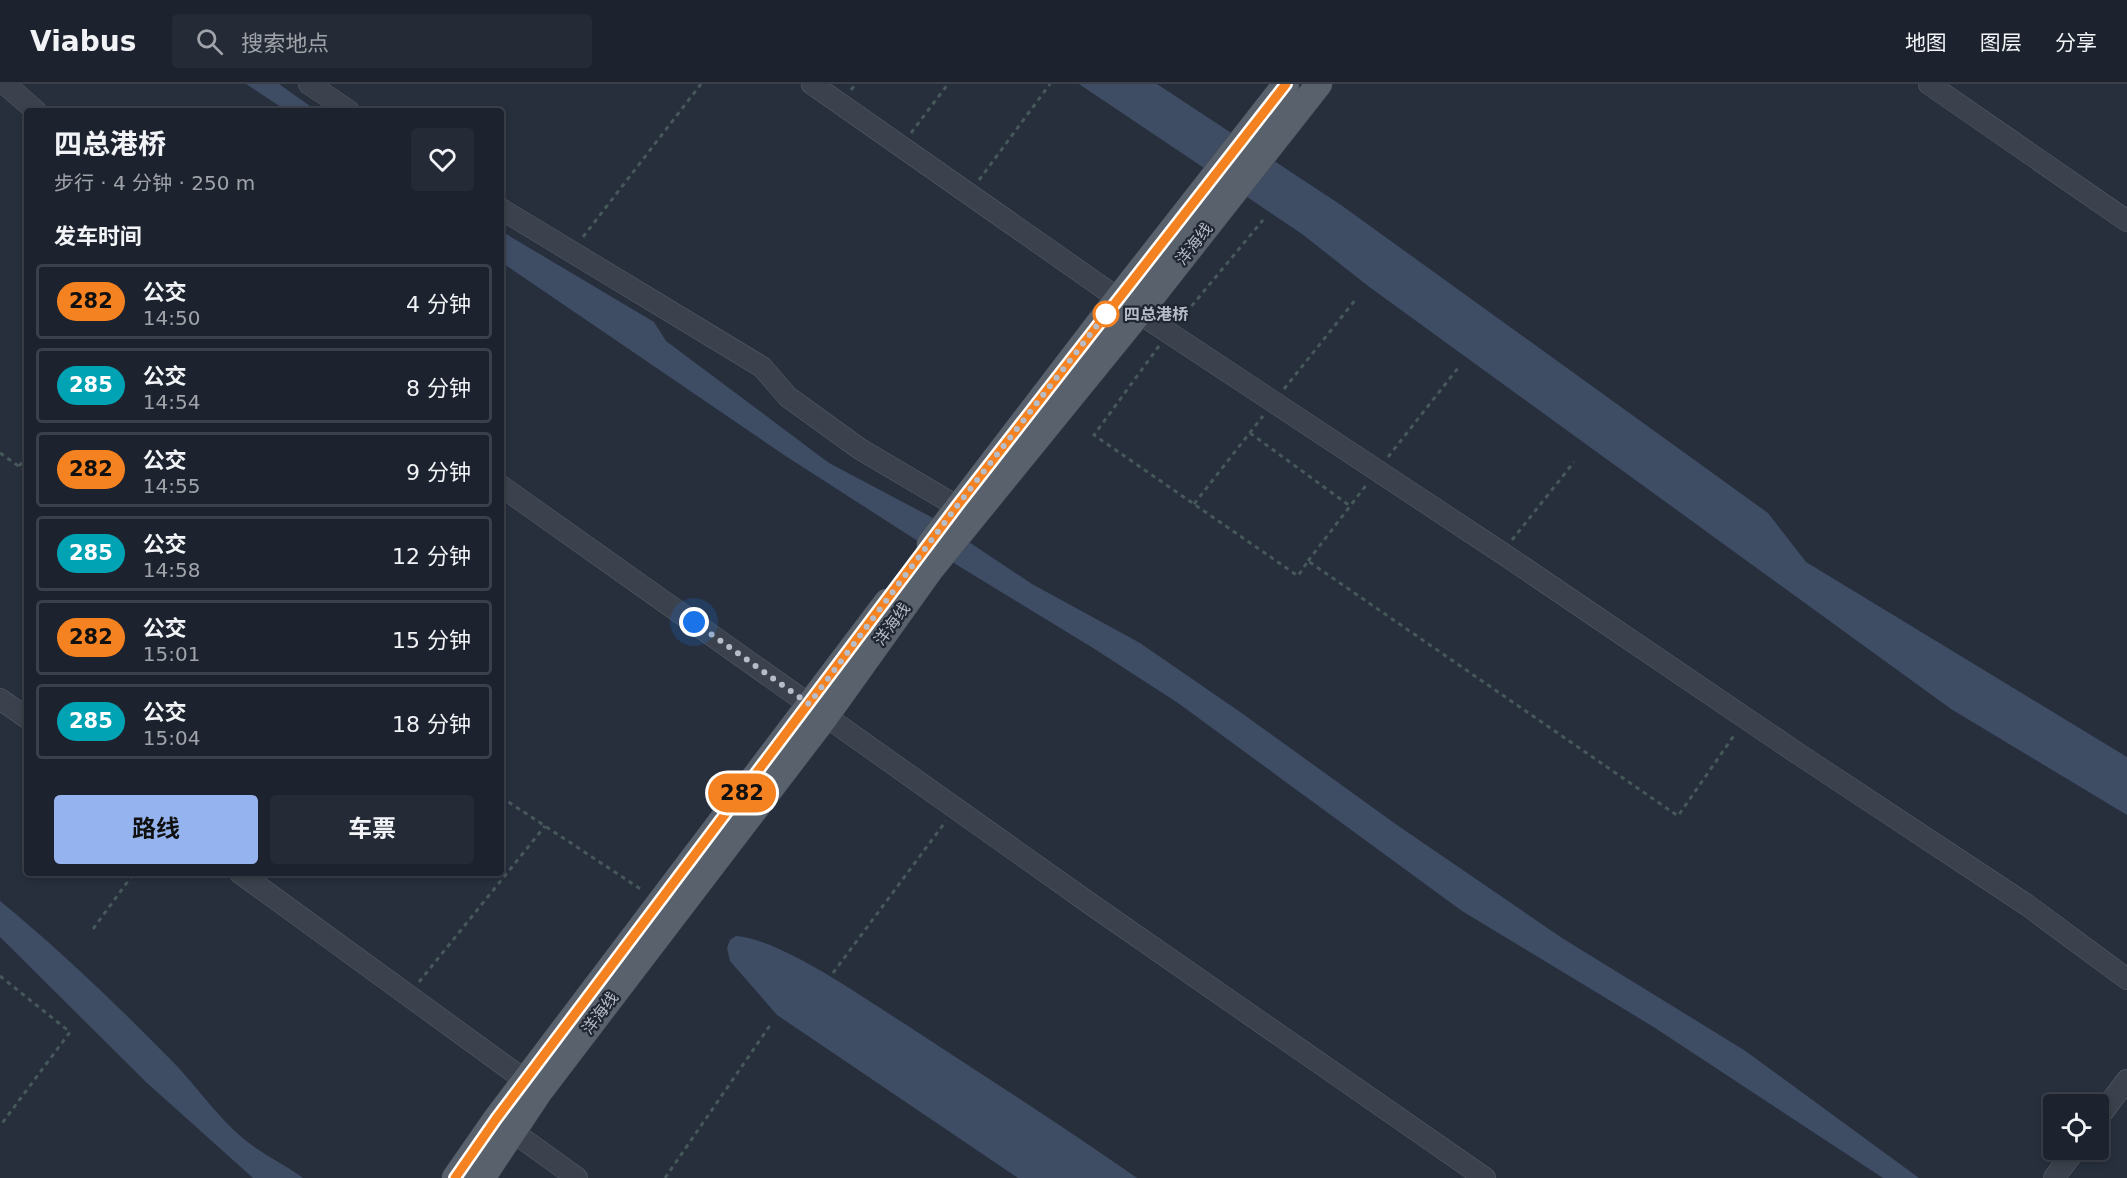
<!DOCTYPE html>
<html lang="zh">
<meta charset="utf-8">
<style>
:root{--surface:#1d232e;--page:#252b36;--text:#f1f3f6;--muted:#a0a4aa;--line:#3b404a;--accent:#95b4ef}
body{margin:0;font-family:"DejaVu Sans","Noto Sans SC",sans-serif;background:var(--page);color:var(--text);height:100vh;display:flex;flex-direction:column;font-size:22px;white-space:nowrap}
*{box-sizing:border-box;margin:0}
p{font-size:20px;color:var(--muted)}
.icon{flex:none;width:33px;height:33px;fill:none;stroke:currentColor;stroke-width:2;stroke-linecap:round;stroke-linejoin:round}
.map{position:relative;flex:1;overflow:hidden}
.side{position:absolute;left:24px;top:24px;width:480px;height:768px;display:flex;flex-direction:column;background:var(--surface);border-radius:6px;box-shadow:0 3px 9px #0003,0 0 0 2px var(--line)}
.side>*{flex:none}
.badge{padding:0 12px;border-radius:20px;font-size:21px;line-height:39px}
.buttons{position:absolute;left:2043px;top:1010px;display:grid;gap:12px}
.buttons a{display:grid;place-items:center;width:66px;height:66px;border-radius:6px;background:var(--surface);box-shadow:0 3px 9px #0003,0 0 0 2px var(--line);font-size:30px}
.you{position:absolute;width:30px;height:30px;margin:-15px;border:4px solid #fff;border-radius:50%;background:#1a73e8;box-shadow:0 0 0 9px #1a73e833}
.map>.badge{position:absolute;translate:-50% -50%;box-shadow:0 0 0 3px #fff}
h2{padding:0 30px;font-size:22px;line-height:54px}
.round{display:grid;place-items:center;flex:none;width:63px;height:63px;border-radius:6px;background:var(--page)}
.head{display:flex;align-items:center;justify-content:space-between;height:102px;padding:0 30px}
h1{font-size:28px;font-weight:700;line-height:45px}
.action{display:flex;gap:12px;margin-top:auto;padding:12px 30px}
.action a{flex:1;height:69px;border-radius:6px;background:var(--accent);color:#111;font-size:24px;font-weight:700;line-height:69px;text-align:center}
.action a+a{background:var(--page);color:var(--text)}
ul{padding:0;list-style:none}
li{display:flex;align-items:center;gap:18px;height:75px;margin:0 12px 9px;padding:0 18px;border:3px solid var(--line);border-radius:6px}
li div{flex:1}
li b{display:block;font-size:22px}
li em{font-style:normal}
li .badge{min-width:66px;font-weight:700;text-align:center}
header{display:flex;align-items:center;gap:36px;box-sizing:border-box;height:84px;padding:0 30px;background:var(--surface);border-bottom:2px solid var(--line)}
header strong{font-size:28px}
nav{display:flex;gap:33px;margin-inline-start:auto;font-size:21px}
.search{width:420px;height:54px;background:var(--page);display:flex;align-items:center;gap:15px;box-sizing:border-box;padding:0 21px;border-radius:6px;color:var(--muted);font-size:22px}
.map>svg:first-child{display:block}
</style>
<header>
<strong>Viabus</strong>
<div class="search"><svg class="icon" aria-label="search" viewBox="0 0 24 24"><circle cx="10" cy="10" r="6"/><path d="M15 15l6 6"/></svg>搜索地点</div>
<nav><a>地图</a><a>图层</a><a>分享</a></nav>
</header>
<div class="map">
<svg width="2127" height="1094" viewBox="0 0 2127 1094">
<rect width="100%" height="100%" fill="#272f3d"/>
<path fill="#3e4c64" d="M246 0H279L317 27H287Z
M1079 0H1157L1341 121 1768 429 1806 478 2127 673V731L1951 625 1368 202 1302 150Z
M501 147 654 238 666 257 829 379 933 434 1032 500 1140 559 1243 630 1397 741 1562 854 1744 966 1919 1094H1883L1652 942 1462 827 1178 619 1093 564 913 454 784 371 501 178Z
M0 817C60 866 117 921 171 976 198 1003 218 1035 249 1059 266 1072 286 1081 303 1094H253L146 998 0 853Z
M736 852C781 855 865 915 905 940 983 991 1061 1041 1137 1094H1018L777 931 730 877 727 864 730 856Z"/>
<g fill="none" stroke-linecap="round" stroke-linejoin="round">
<g stroke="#565d68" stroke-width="22">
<path id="minor" d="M5 0 36 27
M309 0 349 27
M812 0 1139 229 1502 469 1800 671 2027 821 2127 895
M1929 0 2127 137
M501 125 762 283 788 313 860 365 970 430
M501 402 1092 821 1485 1094
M0 615 27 634
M240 789 537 1005
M2098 1034 2127 996
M501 1039 577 1094
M2054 1094 2076 1065"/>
</g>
<g stroke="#444b56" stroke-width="27">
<path id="major" d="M930 460 1106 230 1286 0
M455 1094 496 1035 887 518
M482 1094 540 1007 826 632 931 485 1139 229 1319 0"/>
</g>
<path stroke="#47585b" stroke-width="3" stroke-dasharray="4.5 4.5" stroke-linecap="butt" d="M851 6 856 0
M911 49 948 0
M979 96 1050 0
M583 153 701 0
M1180 236 1263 136
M1159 262 1094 351 1298 492 1308 477 1678 732 1735 650
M1284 305 1356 215
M1250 349 1350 422
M0 369 27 388
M1388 373 1458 284
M19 382 27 373
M1194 420 1263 332
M1512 456 1574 378
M1308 477 1367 400
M501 713 642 806
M93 845 134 789
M833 889 946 737
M0 892 70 948 0 1042
M419 898 545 742
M665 1094 771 940"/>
<use href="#minor" stroke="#3b424d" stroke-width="21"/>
<use href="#major" stroke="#59616d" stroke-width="26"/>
</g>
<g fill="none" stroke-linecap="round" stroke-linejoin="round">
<g stroke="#fff" stroke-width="14">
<path id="line" d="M455 1094 496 1035 957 422 1286 0"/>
</g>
<use href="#line" stroke="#f58220" stroke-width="9"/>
<path stroke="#b7bdc8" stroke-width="6" stroke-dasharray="0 10.8" d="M694 538 809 620 957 422 1106 230"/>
</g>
<circle fill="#fff" stroke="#f58220" stroke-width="3" cx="1106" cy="230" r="12"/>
<g text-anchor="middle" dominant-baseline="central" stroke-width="4.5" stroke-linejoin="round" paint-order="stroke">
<g font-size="16" fill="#b7bdc8" stroke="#202732">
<text transform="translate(1194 160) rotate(-52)">洋海线</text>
<text transform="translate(892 540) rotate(-54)">洋海线</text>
<text transform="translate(600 929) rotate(-53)">洋海线</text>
</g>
<g font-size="16" font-weight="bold" fill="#b7bdc8" stroke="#202732" text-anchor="start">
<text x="1124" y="230">四总港桥</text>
</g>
</g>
</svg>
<div class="buttons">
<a><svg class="icon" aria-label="locate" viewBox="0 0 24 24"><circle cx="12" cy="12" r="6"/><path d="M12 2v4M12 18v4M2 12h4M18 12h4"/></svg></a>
</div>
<div class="you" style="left:694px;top:538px"></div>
<b class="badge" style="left:742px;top:709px;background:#f58220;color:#111">282</b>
<section class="side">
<div class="head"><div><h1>四总港桥</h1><p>步行 · 4 分钟 · 250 m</p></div><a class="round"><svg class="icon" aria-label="heart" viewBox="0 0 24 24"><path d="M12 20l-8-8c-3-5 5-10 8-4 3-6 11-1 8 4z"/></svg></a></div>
<h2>发车时间</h2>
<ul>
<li><span class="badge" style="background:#f58220;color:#111">282</span><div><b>公交</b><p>14:50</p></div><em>4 分钟</em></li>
<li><span class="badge" style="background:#00a3b4;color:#fff">285</span><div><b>公交</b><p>14:54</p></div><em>8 分钟</em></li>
<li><span class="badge" style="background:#f58220;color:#111">282</span><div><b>公交</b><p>14:55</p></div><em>9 分钟</em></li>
<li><span class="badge" style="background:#00a3b4;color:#fff">285</span><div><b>公交</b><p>14:58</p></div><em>12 分钟</em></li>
<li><span class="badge" style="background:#f58220;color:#111">282</span><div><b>公交</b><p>15:01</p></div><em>15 分钟</em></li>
<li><span class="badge" style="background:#00a3b4;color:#fff">285</span><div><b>公交</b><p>15:04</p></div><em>18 分钟</em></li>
</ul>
<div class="action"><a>路线</a><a>车票</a></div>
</section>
</div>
